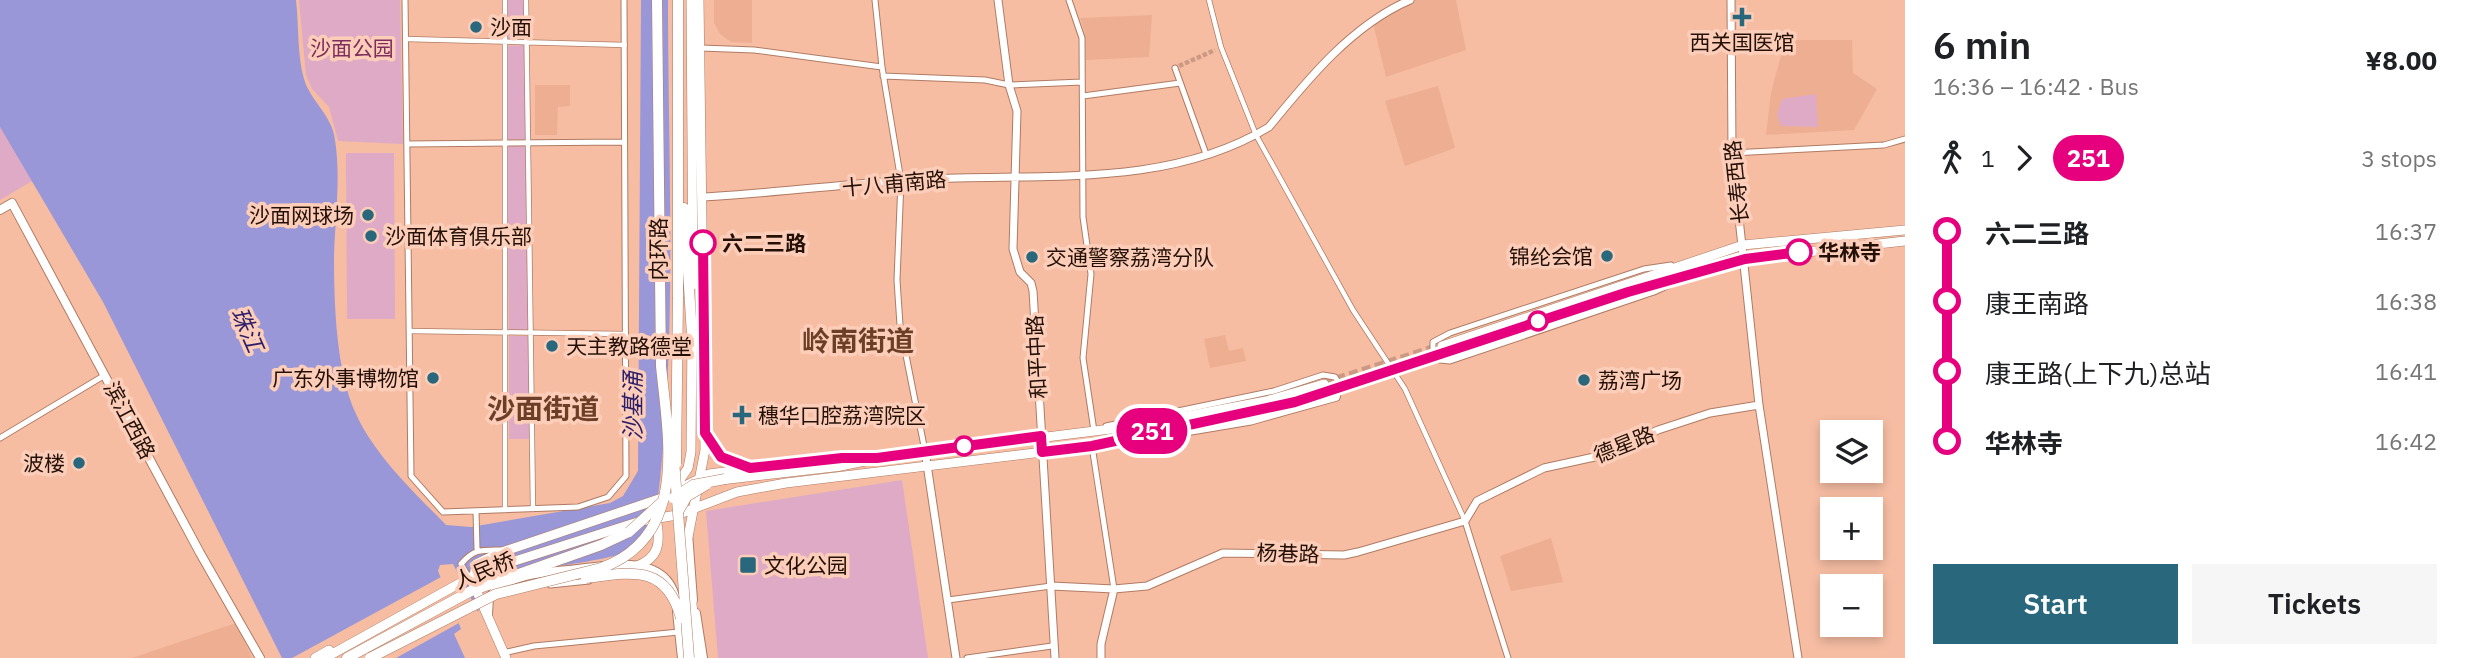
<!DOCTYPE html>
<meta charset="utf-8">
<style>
:root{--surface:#fff;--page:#f6f6f6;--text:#202124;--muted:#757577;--accent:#29677d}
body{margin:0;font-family:"IBM Plex Sans","Noto Sans SC",sans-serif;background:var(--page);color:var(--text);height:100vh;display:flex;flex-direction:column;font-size:26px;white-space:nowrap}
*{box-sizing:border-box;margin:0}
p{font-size:23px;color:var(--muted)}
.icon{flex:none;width:38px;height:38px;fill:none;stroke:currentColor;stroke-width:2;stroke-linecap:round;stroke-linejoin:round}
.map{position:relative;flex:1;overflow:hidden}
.side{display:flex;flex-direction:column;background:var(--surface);width:560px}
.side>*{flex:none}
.badge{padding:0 14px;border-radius:23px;font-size:24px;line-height:46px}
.controls{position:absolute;left:1820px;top:420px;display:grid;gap:14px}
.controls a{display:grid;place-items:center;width:63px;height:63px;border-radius:0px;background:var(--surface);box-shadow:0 4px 10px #0003;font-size:35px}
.map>.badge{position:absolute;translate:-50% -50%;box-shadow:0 0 0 4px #fff}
.legs{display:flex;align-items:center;gap:10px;height:77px;padding:0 28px;font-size:23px}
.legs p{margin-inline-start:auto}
.headline{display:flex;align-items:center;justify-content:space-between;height:119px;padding:0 28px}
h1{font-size:38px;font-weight:600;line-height:52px}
.primary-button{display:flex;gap:14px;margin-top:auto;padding:14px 28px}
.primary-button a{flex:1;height:80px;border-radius:0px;background:var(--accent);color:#fff;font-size:28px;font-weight:600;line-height:80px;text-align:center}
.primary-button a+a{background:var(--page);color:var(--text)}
ul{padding:0 28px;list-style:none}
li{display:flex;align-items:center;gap:24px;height:70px;font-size:26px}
li i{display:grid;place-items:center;width:10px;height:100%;margin:0 9px;background:currentColor}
li i::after{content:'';width:18px;height:18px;margin:-9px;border:5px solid;border-radius:50%;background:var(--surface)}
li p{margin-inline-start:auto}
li:first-child i{background:linear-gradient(#0000 50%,currentColor 0)}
li:last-child i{background:linear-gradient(currentColor 50%,#0000 0)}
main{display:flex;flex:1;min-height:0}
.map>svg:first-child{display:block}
</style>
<main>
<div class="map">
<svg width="1905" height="658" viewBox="0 0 1905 658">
<rect width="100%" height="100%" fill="#f6bda3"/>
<path fill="#eeae91" d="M714 0H752V43L731 42 720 34 714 23Z
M1414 0H1456L1466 50 1386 77 1373 23Z
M1152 15 1149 57 1086 60 1085 34 1080 18Z
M1785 40H1852L1853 73 1877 89 1854 130 1766 135 1771 93Z
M535 85H570V106L558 107 557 135H535Z
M1438 86 1455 148 1405 166 1385 101Z
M1225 335 1229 351 1243 348 1246 361 1210 368 1204 339Z
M1551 538 1563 582 1511 591 1500 556Z
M236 623 252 658H132Z"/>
<path fill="#deaac6" d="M299 0H400L403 144 338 141 329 107 312 89 306 75Z
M508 0H525V39H508Z
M525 45V139L507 140 508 46Z
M1816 94 1818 127 1781 126 1777 114 1782 99Z
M0 127 32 181 0 200Z
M507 144H525L530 330H509Z
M346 153H394L395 319H347Z
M509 336H530V439H509Z
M902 480 928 658H718L706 511Z"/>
<path fill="#9997d7" d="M0 0H296C299 25 297 55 304 79 311 102 332 115 335 140 341 178 335 219 334 257 334 303 336 372 356 414 375 456 415 493 446 525L471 527 610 503 623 496 638 471 641 0H668C668 175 679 362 653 535 639 559 566 563 539 570 520 575 500 584 482 591L478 612 453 564 440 565 438 571 461 629 454 634 465 658H282L103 302 0 127Z"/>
<path fill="#f6bda3" d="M441 577 459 623 396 658H292Z"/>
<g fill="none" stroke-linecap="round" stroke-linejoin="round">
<path stroke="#cc9a84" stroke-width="4.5" stroke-dasharray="4.5 2" stroke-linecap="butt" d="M1179 66 1215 50"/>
<path stroke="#cc9a84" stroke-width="9" stroke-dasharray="9 4.5" stroke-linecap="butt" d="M1324 384 1442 346
M1327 393 1445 353"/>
<g stroke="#b07b63" stroke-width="6">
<path id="pedestrian" d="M526 0 533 509
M1209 0 1221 47 1256 135 1353 310 1405 389 1465 521
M406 39 625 45
M410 331 626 334
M505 510V0"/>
</g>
<g stroke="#b07b63" stroke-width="7">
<path id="minor" d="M405 0 411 476 443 512 578 507 608 497 626 476 624 0
M875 0 882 67 901 181 897 280 900 325 925 451
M1069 0 1082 38 1083 217 1091 274 1083 358 1094 431
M701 48 754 50 882 67
M1175 68 1206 154
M883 76 985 80 1009 85 1082 82
M1083 96 1180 83
M407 144 624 142
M1732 153 1884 145 1905 139
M1671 265 1644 269 1450 333 1433 342V351L1440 360 1450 361 1654 292 1678 281
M1106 426 1274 391 1323 375 1335 377 1340 385 1337 398 1251 422 1114 445
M0 438 105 375
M1092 446 1114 589
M476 511 477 549
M1465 521 1508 658
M469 578 461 564C474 549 481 550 500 550
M550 585 589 581
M948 600 1051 586
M503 653 534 646 679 632
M967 658 1052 646"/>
</g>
<g stroke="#b07b63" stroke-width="9">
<path id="tertiary" d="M998 0 1009 85 1017 111 1013 249 1020 272 1031 283 1033 291 1055 658
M1731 0 1732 153 1759 405 1798 658
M703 197C777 193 851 183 926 179 1040 173 1167 189 1269 127 1308 79 1352 25 1410 0
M925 451 956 658
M1051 586 1114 589 1147 586 1223 553 1344 555 1358 552 1465 521 1477 501 1544 468 1599 456 1658 430 1710 413 1759 405
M1101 658V644L1114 589"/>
</g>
<g stroke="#b07b63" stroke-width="10">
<path id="secondary" d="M12 203 200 553 260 658
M0 210 12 203
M688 533 693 600
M677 612 682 658
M696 613 703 658
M488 614 489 598C504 575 544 572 569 570 602 567 662 551 675 596"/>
</g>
<g stroke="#b07b63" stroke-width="10">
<path id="primary" d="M691 0 693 285
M1442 346 1743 245 1905 230
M1445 353 1617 295 1745 259 1905 241
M706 434 721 457 744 466
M675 487 688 468 691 452 692 331
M688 537 705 450 699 0
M634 567C660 559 661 542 656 518
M691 595 698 658
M315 658 329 650
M325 658 480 572 641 521 677 515 737 492 786 483 1092 446 1269 408 1327 393
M506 658 473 583 476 564 499 553 659 499 709 474 822 459 877 458 1135 426 1266 401 1324 384"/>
</g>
<g stroke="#b07b63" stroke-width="11">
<path id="trunk" d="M657 0 661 366
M684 208 692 335
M678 297V0
M725 479 838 466 877 458
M347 658 471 591 601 545 629 532"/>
</g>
<use href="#pedestrian" stroke="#fff" stroke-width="4.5"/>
<use href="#minor" stroke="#fff" stroke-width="5"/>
<use href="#tertiary" stroke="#fff" stroke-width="7"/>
<use href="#secondary" stroke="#fff" stroke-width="8"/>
<use href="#primary" stroke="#fff" stroke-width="9"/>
<use href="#trunk" stroke="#fff" stroke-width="10"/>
<g stroke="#b07b63" stroke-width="10" stroke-linecap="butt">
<path id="primary-bridge" d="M678 513 687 497 707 485"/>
</g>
<g stroke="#b07b63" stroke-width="11" stroke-linecap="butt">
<path id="trunk-bridge" d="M674 460 689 658
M676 464 678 297
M673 498 693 485 725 479
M629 532 663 501
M586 578C632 572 666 564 681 618
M370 658 496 594 601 568C689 537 668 438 661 366"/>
</g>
<use href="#primary-bridge" stroke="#fff" stroke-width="9"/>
<use href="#trunk-bridge" stroke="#fff" stroke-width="10"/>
</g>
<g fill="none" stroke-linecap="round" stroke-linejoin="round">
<g stroke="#fff" stroke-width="16">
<path id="line-1" d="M703 243 705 433 721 457 750 468 842 458H877L1041 436 1042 452 1092 446 1295 402 1628 292 1745 259 1799 252"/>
</g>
<use href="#line-1" stroke="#e6007e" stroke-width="10"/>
</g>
<g fill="#29677d" stroke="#fccdb8" stroke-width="2.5">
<path d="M1738.5 6.5h7v7h7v7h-7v7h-7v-7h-7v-7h7z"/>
<circle cx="476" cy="27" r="7"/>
<circle cx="368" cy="215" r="7"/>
<circle cx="371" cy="236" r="7"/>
<circle cx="1607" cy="256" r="7"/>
<circle cx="1032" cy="257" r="7"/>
<circle cx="552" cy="346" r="7"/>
<circle cx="433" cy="378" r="7"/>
<circle cx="1584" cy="380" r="7"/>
<path d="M738.5 404.5h7v7h7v7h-7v7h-7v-7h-7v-7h7z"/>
<circle cx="79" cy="463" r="7"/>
<rect x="739" y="556" width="18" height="18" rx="3.5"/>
</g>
<g fill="#fff" stroke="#e6007e" stroke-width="3.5">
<circle cx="703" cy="243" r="12"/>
<circle cx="1799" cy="252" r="12"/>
<circle cx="1538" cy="321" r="9"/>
<circle cx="964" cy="446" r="9"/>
</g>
<g text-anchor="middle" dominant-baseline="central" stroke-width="7" stroke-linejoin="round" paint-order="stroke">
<g font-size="21" fill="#241007" stroke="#fccdb8" text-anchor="start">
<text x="490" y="27">沙面</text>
<text x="1742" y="42" text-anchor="middle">西关国医馆</text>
<text x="354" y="215" text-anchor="end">沙面网球场</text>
<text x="385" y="236">沙面体育俱乐部</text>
<text x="1593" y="256" text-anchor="end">锦纶会馆</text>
<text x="1046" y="257">交通警察荔湾分队</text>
<text x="566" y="346">天主教路德堂</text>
<text x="419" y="378" text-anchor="end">广东外事博物馆</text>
<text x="1598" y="380">荔湾广场</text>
<text x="758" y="415">穗华口腔荔湾院区</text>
<text x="65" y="463" text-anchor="end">波楼</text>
<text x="764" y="565">文化公园</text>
</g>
<g font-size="21" fill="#7d2e5f" stroke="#fccdb8">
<text x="352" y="48">沙面公园</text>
</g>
<g font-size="21" fill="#241007" stroke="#fccdb8">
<text transform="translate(1736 182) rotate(-96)">长寿西路</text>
<text transform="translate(894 183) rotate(-5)">十八甫南路</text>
<text transform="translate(658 249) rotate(-90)">内环路</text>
<text transform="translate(1036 357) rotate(-93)">和平中路</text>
<text transform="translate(130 420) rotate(62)">滨江西路</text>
<text transform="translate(1624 444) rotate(-22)">德星路</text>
<text transform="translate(1288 553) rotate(2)">杨巷路</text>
<text transform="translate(484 570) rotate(-22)">人民桥</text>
</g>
<g font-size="21" font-weight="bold" fill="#241007" stroke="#fccdb8" text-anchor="start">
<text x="722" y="243">六二三路</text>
<text x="1818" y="252">华林寺</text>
</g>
<g font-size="23" font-style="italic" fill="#2d1e69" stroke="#fccdb8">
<text transform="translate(248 329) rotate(66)">珠江</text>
<text transform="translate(632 406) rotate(-90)">沙基涌</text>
</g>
<g font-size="28" font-weight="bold" fill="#6d3e27" stroke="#fccdb8">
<text x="858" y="340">岭南街道</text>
<text x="543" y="408">沙面街道</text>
</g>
</g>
</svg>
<div class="controls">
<a><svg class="icon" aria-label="layers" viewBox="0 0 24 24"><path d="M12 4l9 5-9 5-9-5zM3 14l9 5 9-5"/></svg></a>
<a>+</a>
<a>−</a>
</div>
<b class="badge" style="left:1152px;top:431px;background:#e6007e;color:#fff">251</b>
</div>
<section class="side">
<div class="headline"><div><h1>6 min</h1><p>16:36 – 16:42 · Bus</p></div><b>¥8.00</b></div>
<div class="legs"><svg class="icon" aria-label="walk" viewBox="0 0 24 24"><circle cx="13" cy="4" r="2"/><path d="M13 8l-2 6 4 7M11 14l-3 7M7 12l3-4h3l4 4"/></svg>1<svg class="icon" aria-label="forward" viewBox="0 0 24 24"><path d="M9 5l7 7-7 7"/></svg><b class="badge" style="background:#e6007e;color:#fff">251</b><p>3 stops</p></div>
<ul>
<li><i style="color:#e6007e"></i><b>六二三路</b><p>16:37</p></li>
<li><i style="color:#e6007e"></i><span>康王南路</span><p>16:38</p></li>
<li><i style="color:#e6007e"></i><span>康王路(上下九)总站</span><p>16:41</p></li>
<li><i style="color:#e6007e"></i><b>华林寺</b><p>16:42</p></li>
</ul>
<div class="primary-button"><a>Start</a><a>Tickets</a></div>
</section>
</main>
